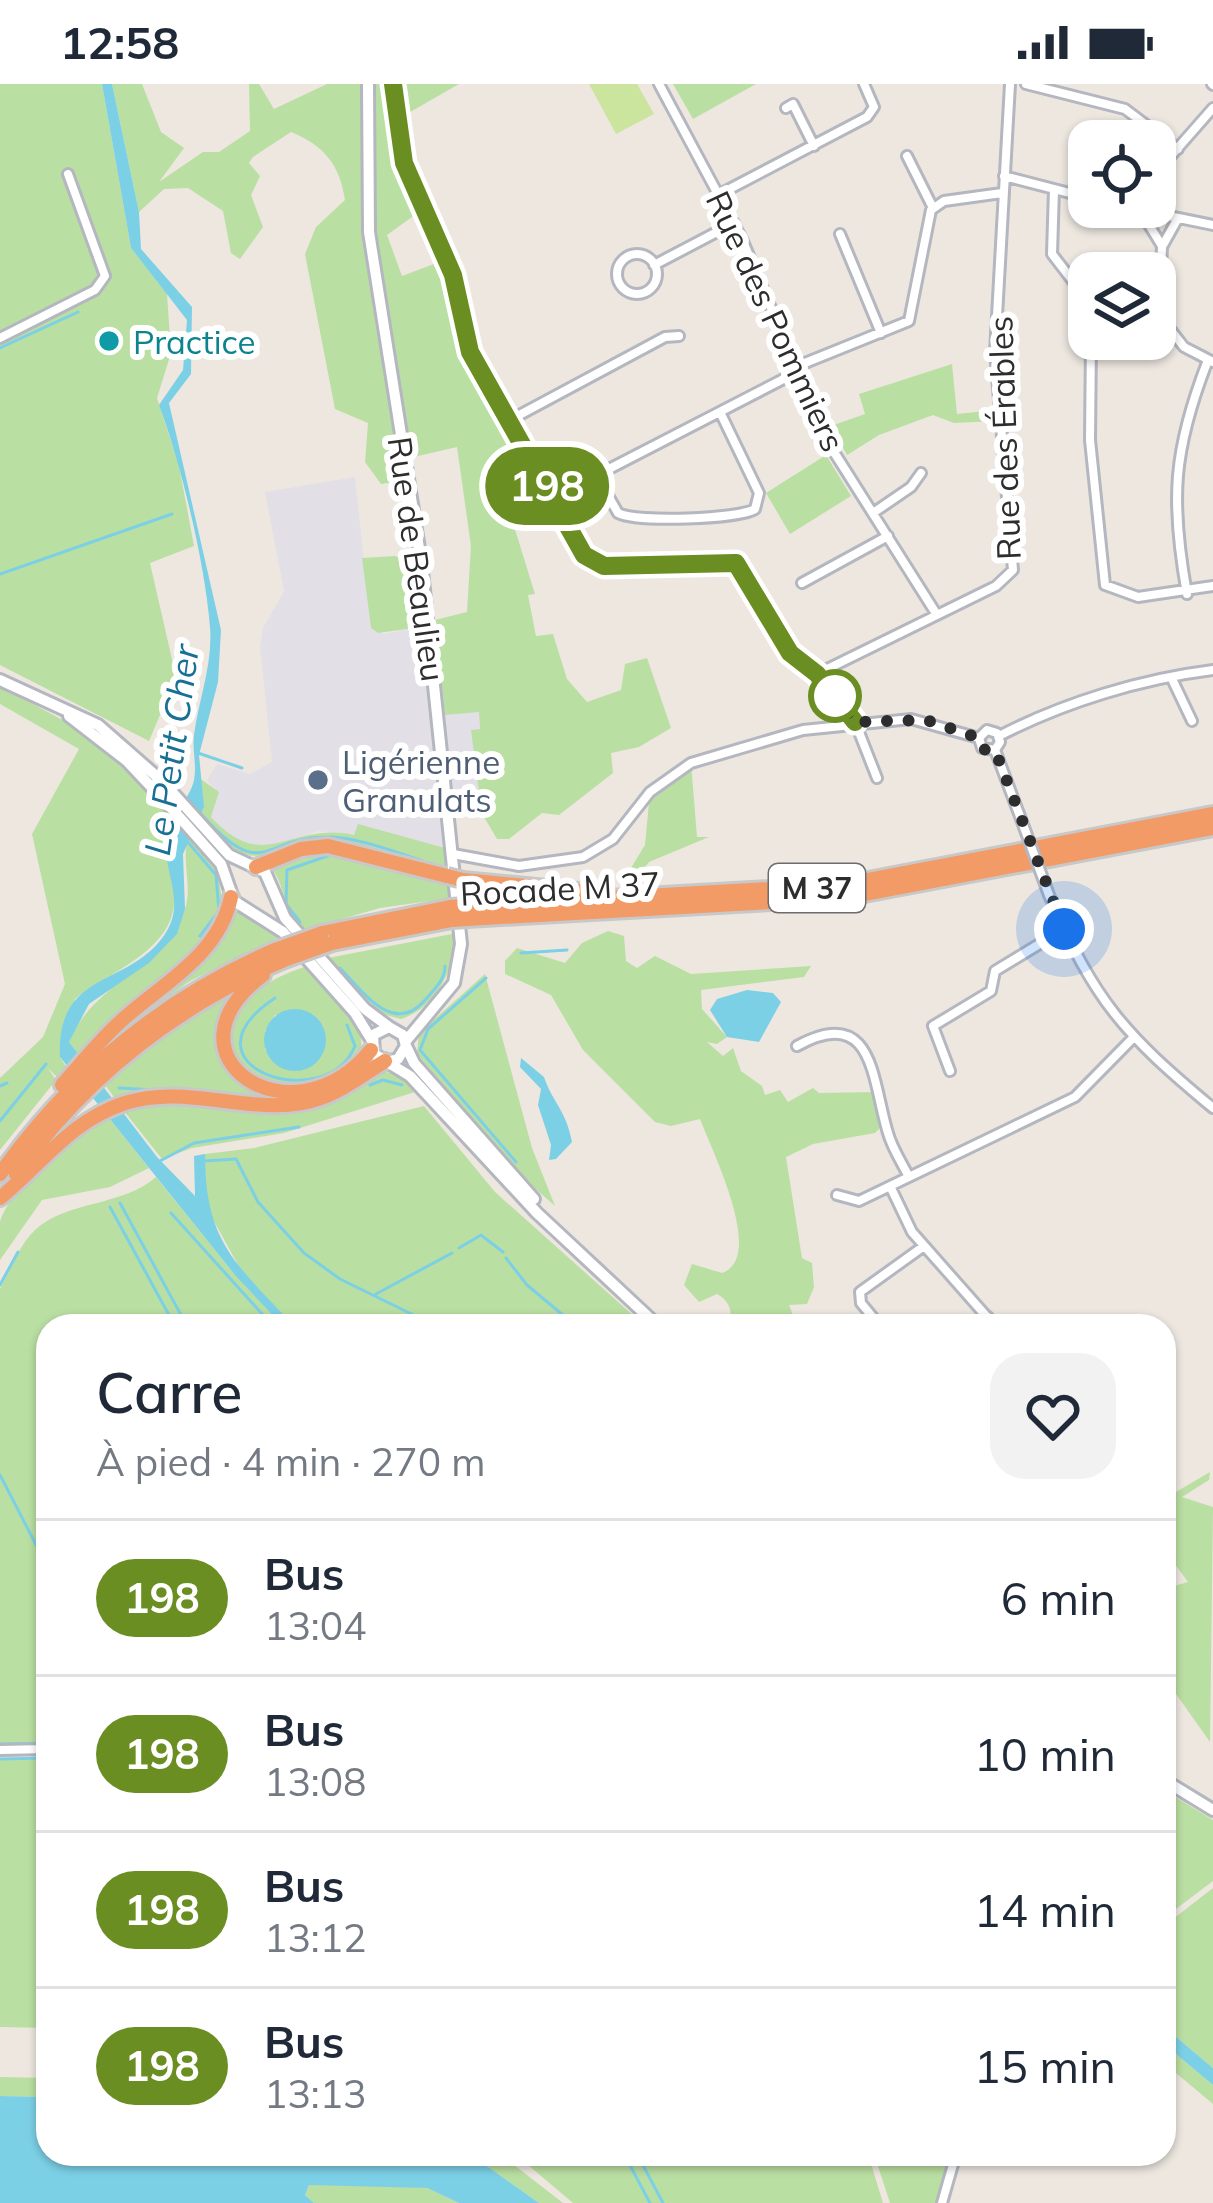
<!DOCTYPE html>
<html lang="fr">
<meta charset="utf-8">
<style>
:root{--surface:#fff;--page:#f2f2f3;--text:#1f2937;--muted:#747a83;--line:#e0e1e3}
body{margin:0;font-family:Mulish,sans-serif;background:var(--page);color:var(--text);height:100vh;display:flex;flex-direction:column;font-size:45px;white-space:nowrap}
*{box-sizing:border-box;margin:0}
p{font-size:39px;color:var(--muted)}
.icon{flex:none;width:66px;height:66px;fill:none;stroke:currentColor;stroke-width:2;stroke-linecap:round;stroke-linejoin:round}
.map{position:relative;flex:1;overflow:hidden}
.panel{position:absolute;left:36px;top:1230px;width:1140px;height:852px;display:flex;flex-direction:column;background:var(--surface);border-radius:36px;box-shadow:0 3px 9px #0004}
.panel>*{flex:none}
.badge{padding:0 24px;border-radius:39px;font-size:42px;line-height:78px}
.tools{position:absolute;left:1068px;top:36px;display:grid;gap:24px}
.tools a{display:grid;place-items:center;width:108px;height:108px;border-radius:24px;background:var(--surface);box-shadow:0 3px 9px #0004;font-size:60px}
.you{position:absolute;width:60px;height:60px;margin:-30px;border:9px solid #fff;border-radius:50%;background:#1a73e8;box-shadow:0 0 0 18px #1a73e833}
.map>.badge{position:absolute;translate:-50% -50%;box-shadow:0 0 0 6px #fff}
.round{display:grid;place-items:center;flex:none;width:126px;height:126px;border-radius:36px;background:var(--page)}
.summary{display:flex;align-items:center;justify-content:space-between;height:204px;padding:0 60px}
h1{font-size:57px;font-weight:600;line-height:90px}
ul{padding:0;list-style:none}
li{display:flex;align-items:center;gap:36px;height:156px;padding:0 60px;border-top:3px solid var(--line)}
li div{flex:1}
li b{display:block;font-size:45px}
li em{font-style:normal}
li .badge{min-width:132px;font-weight:700;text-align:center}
.status{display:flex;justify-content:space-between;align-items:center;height:84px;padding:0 60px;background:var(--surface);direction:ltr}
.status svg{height:33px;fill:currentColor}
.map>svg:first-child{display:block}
</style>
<div class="status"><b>12:58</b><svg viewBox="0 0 49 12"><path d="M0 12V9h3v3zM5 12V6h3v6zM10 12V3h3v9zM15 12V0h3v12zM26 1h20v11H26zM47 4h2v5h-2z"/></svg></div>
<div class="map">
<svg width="1213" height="2119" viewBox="0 0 1213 2119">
<rect width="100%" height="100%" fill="#ede7e0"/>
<path fill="#e2e0e6" d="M355 393 371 544 384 550 414 544 420 596 431 595 445 764 358 741 355 751 317 747 264 766 252 763 229 753 211 733 218 708 207 697 217 680 250 690 272 678 260 562 263 544 284 507 265 408Z
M479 627 480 645 472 647 479 709 454 718 445 631Z"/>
<path fill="#badfa2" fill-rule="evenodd" d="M0 0H102L131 164 167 210 171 269 157 314 179 382 194 462 150 479 176 593 149 657 0 581Z
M112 0H142L161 48 184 64 159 98 203 68H219L250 47 249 0H259L274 25 327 0H459L398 35 404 79 423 125 387 151 402 192 447 175 466 252 528 366 509 426 535 510 528 511 536 552 553 550 567 595 587 618 621 606 625 580 647 574 671 644 639 663 611 669 613 689 559 731 542 729 509 755H497L471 711 479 708 471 646 480 645 479 628 445 631 435 536 467 528 471 462 457 363 405 375 407 396 381 400 365 378 368 339 335 325 305 170 316 143 345 116C340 80 323 61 291 48L253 73 249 79 260 92 251 111 263 143 240 175 231 169 223 127 188 104 164 105 139 128Z
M673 0H756L693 35Z
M952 280 957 330 995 326 996 337 954 339 933 331 879 351 847 371 831 342 865 330 859 310Z
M826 371 851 412 790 450 766 409Z
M395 472 413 480 414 544 378 549 371 544 362 474Z
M0 602 92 652 172 734C163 759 169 775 173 800 185 863 116 883 75 915L60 973 67 984 58 994 48 984 56 996 0 1066V994L43 953 65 900 32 750 79 665 0 620Z
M691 679 697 753H709L649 778 638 792H626L645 761 650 708Z
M198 693 219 708 211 733C266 792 288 737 354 751L358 740 445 764 447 782C413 774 368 759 330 756 259 751 268 808 199 732Z
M189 750 217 783 223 823 190 872 79 972 69 958C95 895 166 886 185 825 193 801 180 776 189 750Z
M334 767 449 799 451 814 380 824 301 847C283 826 286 803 271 783Z
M232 827 255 832 282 852 190 897 113 954Z
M608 847 624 852 626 877 637 884 655 872 691 890 811 882 804 893 701 906 702 925 727 953 717 960 707 958 723 972 733 964 741 987 762 1002 765 1011 780 1006 788 1018 813 1004 819 1009 876 1008 881 1043 875 1049 813 1060 786 1073 802 1174 812 1179 814 1203 807 1220 789 1221 797 1242H729C733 1228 730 1217 717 1210L699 1218 684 1201 692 1180 722 1189C766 1174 712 1067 700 1035L671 1042 655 1038 583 966 551 911 505 890V877L517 864 565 879 582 859Z
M457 849C456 881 437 924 401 935L378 929 328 874Z
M307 882 360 944 362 967C276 1066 147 933 307 882ZM312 930C334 953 325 982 294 987L265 966V947L275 931Z
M485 890 532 1064 555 1122 523 1094 417 970 419 949Z
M234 908 219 946 228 983 267 1017H117L105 1001 165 950Z
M382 987 399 991 415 1008 284 1049 192 1064 162 1075 124 1027 167 1017 299 1026Z
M424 1022 495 1108 645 1242H48V1660H0V1205C10 1186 19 1162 34 1147 66 1116 122 1123 156 1093L235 1191 242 1188 205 1121V1070L254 1064Z
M108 1033 149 1084 110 1103 42 1116 0 1176C0 1165 0 1149 0 1138 10 1103 76 1047 108 1033Z
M1210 1388 1209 1396 1182 1413 1213 1423 1210 1658 1164 1593V1505L1188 1498 1164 1465V1415Z
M48 1668V1944L0 1943V1676L42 1675Z
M1164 1706 1213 1736V1797L1164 1834Z
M1213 1804V1984L1169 1947 1164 1842Z
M1164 1960 1213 2001V2020L1164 1979Z
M0 1993 48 1994V2013L0 2012Z
M470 2070H500L563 2119H539Z
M515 2070H868L883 2119H573Z
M874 2070H949L936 2119H890Z
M332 2098 427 2104 459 2119H314L305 2111 309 2101Z"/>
<path fill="#cbe59e" d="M589 0H637L654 30 616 50Z"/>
<path fill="#7cd0e6" d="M102 0H112L139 128 141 165 192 223 191 290 169 319 221 546 218 598 199 671 204 723 183 770 185 825 177 850 149 879 89 920 69 958 157 1073 195 1112 194 1072 205 1070C205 1160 237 1180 294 1242H283L235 1191 60 973C56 885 129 904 165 850 187 818 162 786 166 753 169 731 190 716 194 696 197 681 192 666 194 651 199 614 213 580 210 543 205 479 181 380 159 321L183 286 187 236 131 164Z
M747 906 773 909 781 918 759 958 727 953 710 926 717 915Z
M264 956a31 31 0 1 1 62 0a31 31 0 1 1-62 0Z
M521 974 544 993C553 1019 566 1026 572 1058L556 1075 549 1076 551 1061 538 1021 541 1005 520 983Z
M1164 1923 1171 1933 1169 1947 1213 1984V2001L1164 1960Z
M0 2012 48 2013V2070H470L539 2119H459L427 2104 309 2101 305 2111 314 2119H0Z"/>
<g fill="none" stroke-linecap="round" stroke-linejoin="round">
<path stroke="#7cd0e6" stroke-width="3" d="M0 264 78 228
M0 490 172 430
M198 669 242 684
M201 730C266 803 262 750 332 753 363 755 394 768 423 777
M187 757 216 791 219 827 200 852
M300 838 286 820 287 786 333 770
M521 869 567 866
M340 884C364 909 394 953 426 915 435 904 445 896 445 882
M486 894 428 945 420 966 516 1078
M275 914C173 982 326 1033 355 962L347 941
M370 1001 383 996 402 1001
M0 1002 7 999
M119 1004 231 1010
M0 1037 46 980
M204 1077 236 1075 258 1118 304 1169 340 1195 436 1242
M158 1078 194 1059 299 1043
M120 1119 187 1242
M110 1123 175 1242
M171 1129 273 1242
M459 1164 481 1151 503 1168
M506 1174 527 1201 570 1237
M0 1201 18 1168
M376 1210 452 1169
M0 1391 48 1484
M0 1660 48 1659
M0 1675 48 1674
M624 2070 650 2119
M637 2070 663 2119"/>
<g stroke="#b4b7bf" stroke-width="14">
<path id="street" d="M393 0 404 79 453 191 470 268 584 471 604 482 736 480 790 569 817 590 855 638 877 694
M659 0 742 155 827 357 937 531
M1026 0 1125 25 1178 65
M1212 0 1213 1
M786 24 793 20 814 62
M907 72 933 124
M1155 90 1213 24
M1004 92 1089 114
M1054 105 1052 170 1089 218
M718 111 867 33 874 23 864 0
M1125 123 1213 141
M1138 123 1162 162 1160 216 1166 240 1184 263 1213 278
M840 150 881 249
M1163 161 1178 134
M617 190a20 20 0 1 1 40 0a20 20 0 1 1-40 0Z
M654 181 734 139
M0 254 95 206 105 192 68 90
M1091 255 1090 356 1105 501 1138 513 1213 502
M795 283 909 237 931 126 944 117 1002 109
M720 328 759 409 755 425C739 435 637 439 618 429L602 401 607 386 797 288
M510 336 665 253 679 252
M873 429 911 403 921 389
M802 499 888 452
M1187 510C1170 416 1173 366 1208 276
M817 590 996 502 1013 486 995 268 1010 0
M1173 597 1192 637
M999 652C1065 618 1141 595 1213 586
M979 654 987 646 997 649 1000 658 995 666
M979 654 982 664 995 666
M995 666 1021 735
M453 770 519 782 583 773 613 755 650 708 691 679 803 646 911 635 979 654
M1049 811C1095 918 1124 950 1213 1024
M797 962C875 919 872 998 888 1049 892 1064 902 1079 909 1093
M950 987 933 942 991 907 995 887 1064 845
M890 1102 912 1148 995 1242
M837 1111 859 1117 1075 1013 1132 955
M880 1242 861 1219 860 1208 924 1162
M977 1242 988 1233
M0 1666 48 1665
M942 2119 956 2070"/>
</g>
<g stroke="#b4b7bf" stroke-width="16">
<path id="secondary" d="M368 0 369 148 421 477 461 860 454 899 405 958
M0 596 98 641 163 698 229 771 265 788 285 834 365 925 389 943
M69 632 127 677 174 727 221 780 234 817 283 848 355 929 371 955
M406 962 414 979 534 1115
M387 978 398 975 406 962 403 951 389 943 373 951 374 970 410 992 537 1129 658 1242
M1164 1696 1213 1726"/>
</g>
<g stroke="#c8c8c8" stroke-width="20">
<path id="highway" d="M256 783 301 765 328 762 447 792
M463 796 589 808
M466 822 842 801 1213 730
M467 835 843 814 1213 744
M322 849 450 823
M332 859 452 836
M263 891C155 972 293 1063 371 966
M62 1001C81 980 99 957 120 938 161 900 219 872 231 813
M0 1090C71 990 162 915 275 866
M16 1090C85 993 175 923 284 876
M0 1114C43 1079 70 1037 125 1019 185 1000 242 1029 302 1019 334 1014 358 994 385 977"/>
</g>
<use href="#street" stroke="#fff" stroke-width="8"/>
<use href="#secondary" stroke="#fff" stroke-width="10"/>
<use href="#highway" stroke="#f29b66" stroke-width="14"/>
<g stroke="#b4b7bf" stroke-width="14" stroke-linecap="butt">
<path id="street-bridge" d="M1021 735 1049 811"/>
</g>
<g stroke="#c8c8c8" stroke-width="20" stroke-linecap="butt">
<path id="highway-bridge" d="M447 792 463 796
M450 823 466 822
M452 836 467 835
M275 866 322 849
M284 876 332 859"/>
</g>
<use href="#street-bridge" stroke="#fff" stroke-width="8"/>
<use href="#highway-bridge" stroke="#f29b66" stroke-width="14"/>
</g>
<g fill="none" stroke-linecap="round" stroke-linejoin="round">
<g stroke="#fff" stroke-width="27">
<path id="line" d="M393 0 404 79 453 191 470 268 584 471 604 482 736 479 790 569 817 590 855 638"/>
</g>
<use href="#line" stroke="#6b8e23" stroke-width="18"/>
<path stroke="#2d2d2d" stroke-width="12" stroke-dasharray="0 21.6" d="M835 612 855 638 926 636 979 654 985 666H995L1064 845"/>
</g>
<circle fill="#0f9aa8" stroke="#fff" stroke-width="4.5" cx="109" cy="257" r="12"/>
<circle fill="#fff" stroke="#6b8e23" stroke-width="6" cx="835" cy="612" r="24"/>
<circle fill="#5c6f8a" stroke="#fff" stroke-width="4.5" cx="318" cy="696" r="12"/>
<g text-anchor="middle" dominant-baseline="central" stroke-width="12" stroke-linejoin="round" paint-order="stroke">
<rect fill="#fff" stroke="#6c6c6c" stroke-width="3" x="769" y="780" width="96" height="48" rx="9"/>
<g font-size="30" font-weight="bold" fill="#2d2d2d">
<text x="817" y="804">M 37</text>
</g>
<g font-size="33" fill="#2d2d2d" stroke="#fff">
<text transform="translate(776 237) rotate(65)">Rue des Pommiers</text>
<text transform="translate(1004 354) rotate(-92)">Rue des Érables</text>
<text transform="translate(417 475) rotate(82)">Rue de Beaulieu</text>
<text transform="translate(560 804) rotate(-3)">Rocade M 37</text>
</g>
<g font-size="33" fill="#0d838f" stroke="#fff" text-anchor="start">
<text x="133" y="257">Practice</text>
</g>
<g font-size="33" fill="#4e5e75" stroke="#fff" text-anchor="start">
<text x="342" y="677">Ligérienne<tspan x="342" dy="38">Granulats</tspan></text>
</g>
<g font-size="36" font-style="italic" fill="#187195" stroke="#fff">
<text transform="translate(171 666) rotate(-82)">Le Petit Cher</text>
</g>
</g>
</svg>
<div class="tools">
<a><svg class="icon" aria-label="locate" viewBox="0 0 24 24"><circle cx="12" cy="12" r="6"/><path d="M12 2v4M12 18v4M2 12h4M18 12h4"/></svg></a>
<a><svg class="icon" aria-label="layers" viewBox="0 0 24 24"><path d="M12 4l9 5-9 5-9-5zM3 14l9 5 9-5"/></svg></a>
</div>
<div class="you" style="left:1064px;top:845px"></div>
<b class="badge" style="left:547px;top:402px;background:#6b8e23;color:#fff">198</b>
<section class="panel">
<div class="summary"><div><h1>Carre</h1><p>À pied · 4 min · 270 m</p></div><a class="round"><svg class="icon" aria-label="heart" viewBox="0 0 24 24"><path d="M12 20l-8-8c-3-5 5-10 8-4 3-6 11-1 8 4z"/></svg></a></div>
<ul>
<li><span class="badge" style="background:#6b8e23;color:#fff">198</span><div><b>Bus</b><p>13:04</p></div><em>6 min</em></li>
<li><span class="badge" style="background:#6b8e23;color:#fff">198</span><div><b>Bus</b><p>13:08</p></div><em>10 min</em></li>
<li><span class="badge" style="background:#6b8e23;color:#fff">198</span><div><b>Bus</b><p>13:12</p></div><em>14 min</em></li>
<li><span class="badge" style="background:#6b8e23;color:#fff">198</span><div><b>Bus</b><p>13:13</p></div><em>15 min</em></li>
</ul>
</section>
</div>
